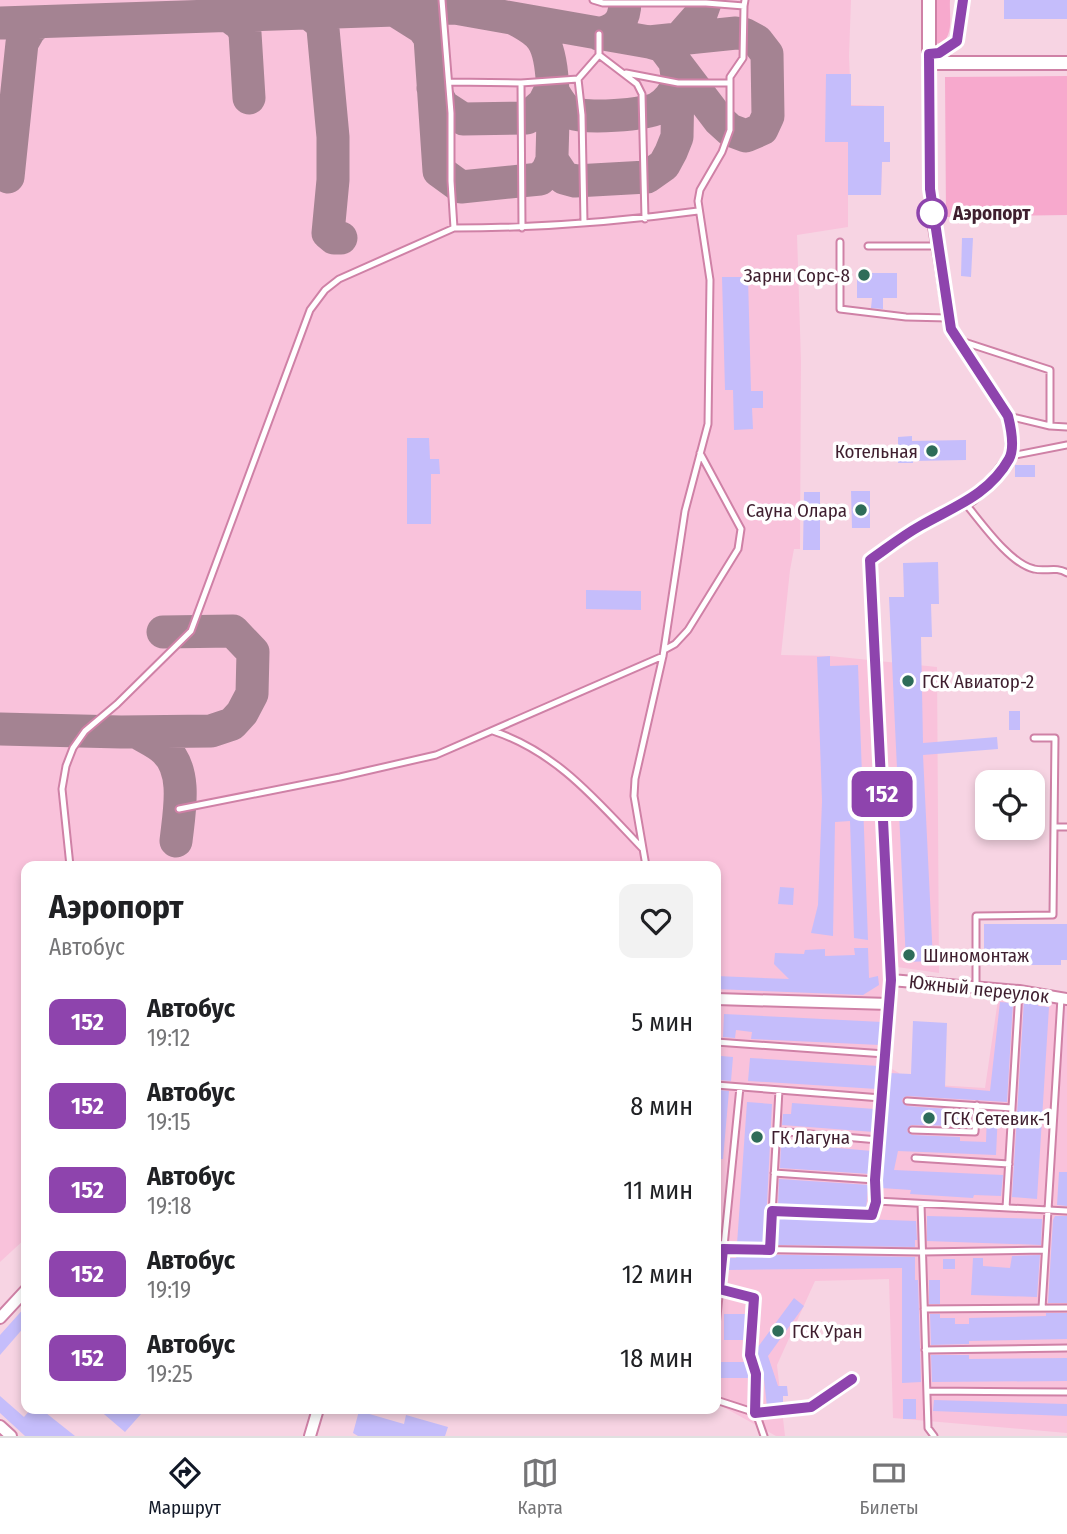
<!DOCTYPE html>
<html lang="ru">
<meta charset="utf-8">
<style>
:root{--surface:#fff;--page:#f2f2f2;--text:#202124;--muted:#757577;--line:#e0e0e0;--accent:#111827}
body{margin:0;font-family:"Fira Sans Condensed",sans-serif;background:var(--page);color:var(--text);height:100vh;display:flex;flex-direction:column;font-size:26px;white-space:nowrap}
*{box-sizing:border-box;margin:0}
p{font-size:23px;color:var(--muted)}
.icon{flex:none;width:38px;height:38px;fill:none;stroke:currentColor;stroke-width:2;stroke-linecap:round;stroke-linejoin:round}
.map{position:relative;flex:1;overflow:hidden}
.side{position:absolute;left:21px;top:861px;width:700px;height:553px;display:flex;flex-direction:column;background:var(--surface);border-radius:14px;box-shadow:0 4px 10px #0003}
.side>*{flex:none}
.badge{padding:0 14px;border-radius:10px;font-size:24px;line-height:46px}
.fabs{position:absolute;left:975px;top:770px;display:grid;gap:14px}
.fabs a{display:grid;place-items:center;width:70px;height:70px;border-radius:14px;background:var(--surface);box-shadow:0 4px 10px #0003;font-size:35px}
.map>.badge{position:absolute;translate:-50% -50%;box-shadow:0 0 0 4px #fff}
.round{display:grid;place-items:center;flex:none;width:74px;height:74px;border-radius:14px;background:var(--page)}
.overview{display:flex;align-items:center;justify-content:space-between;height:119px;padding:0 28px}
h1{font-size:33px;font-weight:700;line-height:52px}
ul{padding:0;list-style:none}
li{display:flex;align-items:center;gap:21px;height:84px;padding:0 28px}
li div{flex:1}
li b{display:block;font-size:26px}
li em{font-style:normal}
li .badge{min-width:77px;font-weight:700;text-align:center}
.menu{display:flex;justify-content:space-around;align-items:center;height:98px;border-top:2px solid var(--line);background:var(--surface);font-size:19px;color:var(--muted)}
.menu a{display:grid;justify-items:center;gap:4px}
.menu .current{color:var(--accent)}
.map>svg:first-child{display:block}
</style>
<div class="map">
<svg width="1067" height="1436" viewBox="0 0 1067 1436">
<rect width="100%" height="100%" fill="#f7d4e3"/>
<path fill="#f9c2db" d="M0 0H851L849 56 851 105 884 106 881 195H848V227L797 235 801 361 800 549H794L790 570 781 655 830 656 937 667 939 973 897 967 890 1068 899 1073 902 1083 985 1088 999 993 1067 1004V1433L893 1418 889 1279 815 1281 777 1365 785 1436H776L716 1403V866H26V1238L0 1262Z"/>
<path fill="#f7a9cd" d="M934 0H950C949 15 955 39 938 44L934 38Z
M1067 76V215L946 217 945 77Z"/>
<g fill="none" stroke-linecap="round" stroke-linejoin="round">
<path stroke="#a48392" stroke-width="33" d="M396 11 423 28 430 38 439 171 461 187 540 179 548 170 552 160C552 131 558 62 542 39 536 30 525 25 515 19
M310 14 320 22 323 29 333 137V180L328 233 334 238H341
M230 17 241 25 245 33 249 98
M0 23 455 8 649 42 663 46 675 62 678 83 677 137 671 152 664 165 647 177 575 181 564 178 552 160
M599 34C619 29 625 20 625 0
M679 39 701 14 706 0
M649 42 736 33 744 34 757 41 767 54 768 116 762 129 746 136 730 130 719 120 675 62
M433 88 443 106 463 119 527 118 544 103 551 89C558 98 561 109 572 113 586 119 644 115 658 108 668 102 674 94 678 83
M8 177 22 43 30 29 39 22
M0 729 121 732 211 731 232 724 242 713 252 694 253 652 233 631 163 632
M137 732C146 738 157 742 165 750 188 771 179 813 176 841"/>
</g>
<path fill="#c5bdfb" d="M1004 0H1067V19H1004Z
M826 74H851V106H884V142H890V162H882L881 195H848V142H825Z
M962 238H973L971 277 961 276Z
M857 273H897V298H883V309L871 308 872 298H857Z
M722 277H748L751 391H763V408H752L753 429 734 430 733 390H725Z
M912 436V441L966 440V460L913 461V463H898V437Z
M407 438H429L430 459H439L440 474H431V524H407Z
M1015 465H1035V477H1015Z
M851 491H870V528H852Z
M804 492H820V550H803Z
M938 562 939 604H931L932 637H921L923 743 997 737 998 749 923 755 933 961 906 962 889 597H904L903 563Z
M586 590 641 591V610L586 609Z
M830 656V666L858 665 868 940 854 938 850 821 835 822 833 936 811 933 818 905 822 801 817 657Z
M1009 711H1020V730H1009Z
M780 887 794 888 793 905 778 904Z
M984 924H1067V960H1061V965H984Z
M854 948H868L869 978 878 976 879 985 863 995 716 989V976L789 979 774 964 775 953 804 954 805 950 825 949V956L855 955Z
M1024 1000 1038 1002V1006L1049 1007 1037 1199 1012 1197Z
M1000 1002 1013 1003 1007 1102 907 1096 903 1098 902 1101 907 1106 962 1110 961 1126 911 1125 907 1131 912 1135 960 1137V1141L986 1142 987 1112H998L996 1155 898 1151 894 1170 1003 1175 1001 1196 974 1195 973 1198 910 1194 911 1190 881 1188 889 1073 911 1074 913 1021 947 1023 945 1087 990 1091Z
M724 1014 882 1022 880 1045 751 1039 752 1032 736 1030 735 1038 723 1037Z
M721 1056 733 1057 731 1081 719 1080Z
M750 1058 879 1066 877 1089 748 1081Z
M719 1090 729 1091 723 1159H716V1092Z
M747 1102 772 1104 765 1244H737Z
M792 1103 875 1109 874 1132 782 1125 783 1114H791Z
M781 1143 872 1151 870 1174 780 1168Z
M1059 1172H1067V1206L1057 1205Z
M779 1179 870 1185V1188H868L866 1210 778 1206Z
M777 1216 916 1221 917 1240H915V1247L776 1245Z
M927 1216 1042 1219 1041 1245 927 1241Z
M1055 1216H1067V1303H1048L1053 1220Z
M737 1254 915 1257V1280H918L921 1382 902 1383V1268L727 1270 728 1258H736Z
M1040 1255 1037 1297 971 1295 973 1258H983V1266L1010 1268 1012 1256Z
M943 1259H955V1269H943Z
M929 1280H940V1304H929Z
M794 1298 804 1306 768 1356 778 1386H787L788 1396H783V1405L767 1407 764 1379 761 1378 755 1351Z
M26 1306V1325L0 1355V1335Z
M1046 1313H1067V1339L969 1341V1344L931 1345 930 1314H940V1318H955V1324H969V1318L1046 1316Z
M724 1314H747L746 1340H724Z
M931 1355H969V1359L1067 1358V1381L932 1382Z
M716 1362H747L751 1378H716Z
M0 1396 24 1417 31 1409H41L75 1436H25L0 1413Z
M903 1399H916V1419H903Z
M934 1400 1067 1404V1416L933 1411Z
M98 1409H135L141 1414 125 1432Z
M359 1411 404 1424 406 1415 448 1427 445 1436H358L353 1433Z"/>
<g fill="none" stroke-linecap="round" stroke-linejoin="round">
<g stroke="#cf81a6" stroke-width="9">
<path id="service" d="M593 0 603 3H706L744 6
M929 54 939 53 957 41 962 19 963 0
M599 55 637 84 642 94 645 219
M626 73 678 83H730
M578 79 582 115 584 223
M449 82 521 83 578 79 599 55V34
M521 83 522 228
M454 228C536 228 617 222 698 211
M840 242V309L906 317 948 318
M868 246H938
M961 341 1050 370V426
M1008 416 1050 426 1067 427
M1011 456 1067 445
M965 503C981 522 1010 564 1034 569 1046 572 1056 566 1067 573
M664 650 675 644 688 630 738 549 741 529 700 453
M493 731C557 752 597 801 642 848
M179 809 340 777 436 755 663 656
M1054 827H1067
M70 866 62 789 66 766 73 748 85 731 117 704 191 631 310 310 325 290 339 279 454 228 451 181V113L442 0
M646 866 634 796 635 779 663 656 685 511 708 424 710 280 698 201 700 190 722 152 730 130V77L743 58 744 6 745 0
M976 987V916L1053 915 1055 738H1034
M889 1004 875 1180 876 1201 1067 1211
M716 1042 885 1054
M716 1085 881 1098
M907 1101 1012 1108
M912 1130 975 1132 977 1105
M776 1131 878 1140
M915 1158 1009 1164
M774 1173 875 1180
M921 1204 928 1428 934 1436
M1006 1208 1019 991
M772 1211 871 1215 876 1201
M723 1249 922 1252 1045 1250
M770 1250 779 1090
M719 1289 753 1298 750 1355 756 1374V1413L811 1407 852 1379
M1042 1308 1061 998
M924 1309 1067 1308
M716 1326 740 1087
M925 1350 1067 1348
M927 1391 1067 1392
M716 1400 756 1413 764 1436"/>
</g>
<g stroke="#cf81a6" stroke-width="14">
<path id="minor" d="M891 980 1019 991 1067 999
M716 999 889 1004 891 980 870 560 918 527 972 499 994 478 1011 456V430L1008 416 951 329 933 220 930 189 929 63
M0 1318 26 1290
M0 1426 11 1436
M310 1436 318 1409"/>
</g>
<g stroke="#cf81a6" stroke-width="16">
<path id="tertiary" d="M929 0V63H1067"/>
</g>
<use href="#service" stroke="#fff" stroke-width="5"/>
<use href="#minor" stroke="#fff" stroke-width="10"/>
<use href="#tertiary" stroke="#fff" stroke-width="12"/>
</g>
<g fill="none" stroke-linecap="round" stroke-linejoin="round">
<g stroke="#fff" stroke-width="16">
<path id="line" d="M852 1379 811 1407 755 1413 756 1374 750 1355 754 1298 719 1289 723 1249 770 1250 772 1211 872 1215 876 1202 875 1180 891 980 870 560C886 549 902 536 920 526 953 507 989 495 1009 459 1015 448 1011 428 1008 416L951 329 930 189 929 54 939 53 957 41 963 0"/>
</g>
<use href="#line" stroke="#8e44ad" stroke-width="10"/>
</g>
<circle fill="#fff" stroke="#8e44ad" stroke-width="3.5" cx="932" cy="213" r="14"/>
<g fill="#2e6c59" stroke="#fff" stroke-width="2.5">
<circle cx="864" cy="275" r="7"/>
<circle cx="932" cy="451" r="7"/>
<circle cx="861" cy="510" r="7"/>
<circle cx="908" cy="681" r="7"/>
<circle cx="909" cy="955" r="7"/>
<circle cx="929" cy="1118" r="7"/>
<circle cx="757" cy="1137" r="7"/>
<circle cx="778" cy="1331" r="7"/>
</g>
<g text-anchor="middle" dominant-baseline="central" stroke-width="7" stroke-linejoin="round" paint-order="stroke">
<g font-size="19" font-weight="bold" fill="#3f1f2f" stroke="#fff" text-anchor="start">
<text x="953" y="213">Аэропорт</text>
</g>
<g font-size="19" fill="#3f1f2f" stroke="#fff" text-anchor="start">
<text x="850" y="275" text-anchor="end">Зарни Сорс-8</text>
<text x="918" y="451" text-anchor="end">Котельная</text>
<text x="847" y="510" text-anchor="end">Сауна Олара</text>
<text x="922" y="681">ГСК Авиатор-2</text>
<text x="923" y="955">Шиномонтаж</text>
<text x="943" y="1118">ГСК Сетевик-1</text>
<text x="771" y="1137">ГК Лагуна</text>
<text x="792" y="1331">ГСК Уран</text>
</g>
<g font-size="19" fill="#3f1f2f" stroke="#fff">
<text transform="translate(979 989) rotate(6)">Южный переулок</text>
</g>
</g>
</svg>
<div class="fabs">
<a><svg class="icon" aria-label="locate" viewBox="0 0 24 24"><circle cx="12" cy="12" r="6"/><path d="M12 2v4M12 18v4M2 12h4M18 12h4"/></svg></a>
</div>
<b class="badge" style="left:882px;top:794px;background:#8e44ad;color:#fff">152</b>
<section class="side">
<div class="overview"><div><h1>Аэропорт</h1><p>Автобус</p></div><a class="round"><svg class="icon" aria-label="heart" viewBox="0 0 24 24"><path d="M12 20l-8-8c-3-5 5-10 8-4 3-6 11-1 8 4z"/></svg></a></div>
<ul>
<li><span class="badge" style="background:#8e44ad;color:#fff">152</span><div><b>Автобус</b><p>19:12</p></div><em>5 мин</em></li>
<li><span class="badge" style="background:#8e44ad;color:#fff">152</span><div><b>Автобус</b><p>19:15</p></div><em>8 мин</em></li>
<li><span class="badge" style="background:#8e44ad;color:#fff">152</span><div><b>Автобус</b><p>19:18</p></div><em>11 мин</em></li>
<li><span class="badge" style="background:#8e44ad;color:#fff">152</span><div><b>Автобус</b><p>19:19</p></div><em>12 мин</em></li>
<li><span class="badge" style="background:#8e44ad;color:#fff">152</span><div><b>Автобус</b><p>19:25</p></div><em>18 мин</em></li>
</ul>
</section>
</div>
<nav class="menu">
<a class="current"><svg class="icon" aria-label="directions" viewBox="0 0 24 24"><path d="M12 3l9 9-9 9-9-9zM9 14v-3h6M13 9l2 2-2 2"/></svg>Маршрут</a>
<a><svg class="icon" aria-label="map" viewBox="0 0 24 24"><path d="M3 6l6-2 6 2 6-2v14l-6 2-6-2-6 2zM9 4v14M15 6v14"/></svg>Карта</a>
<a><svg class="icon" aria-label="tickets" viewBox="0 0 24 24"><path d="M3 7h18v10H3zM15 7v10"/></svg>Билеты</a>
</nav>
